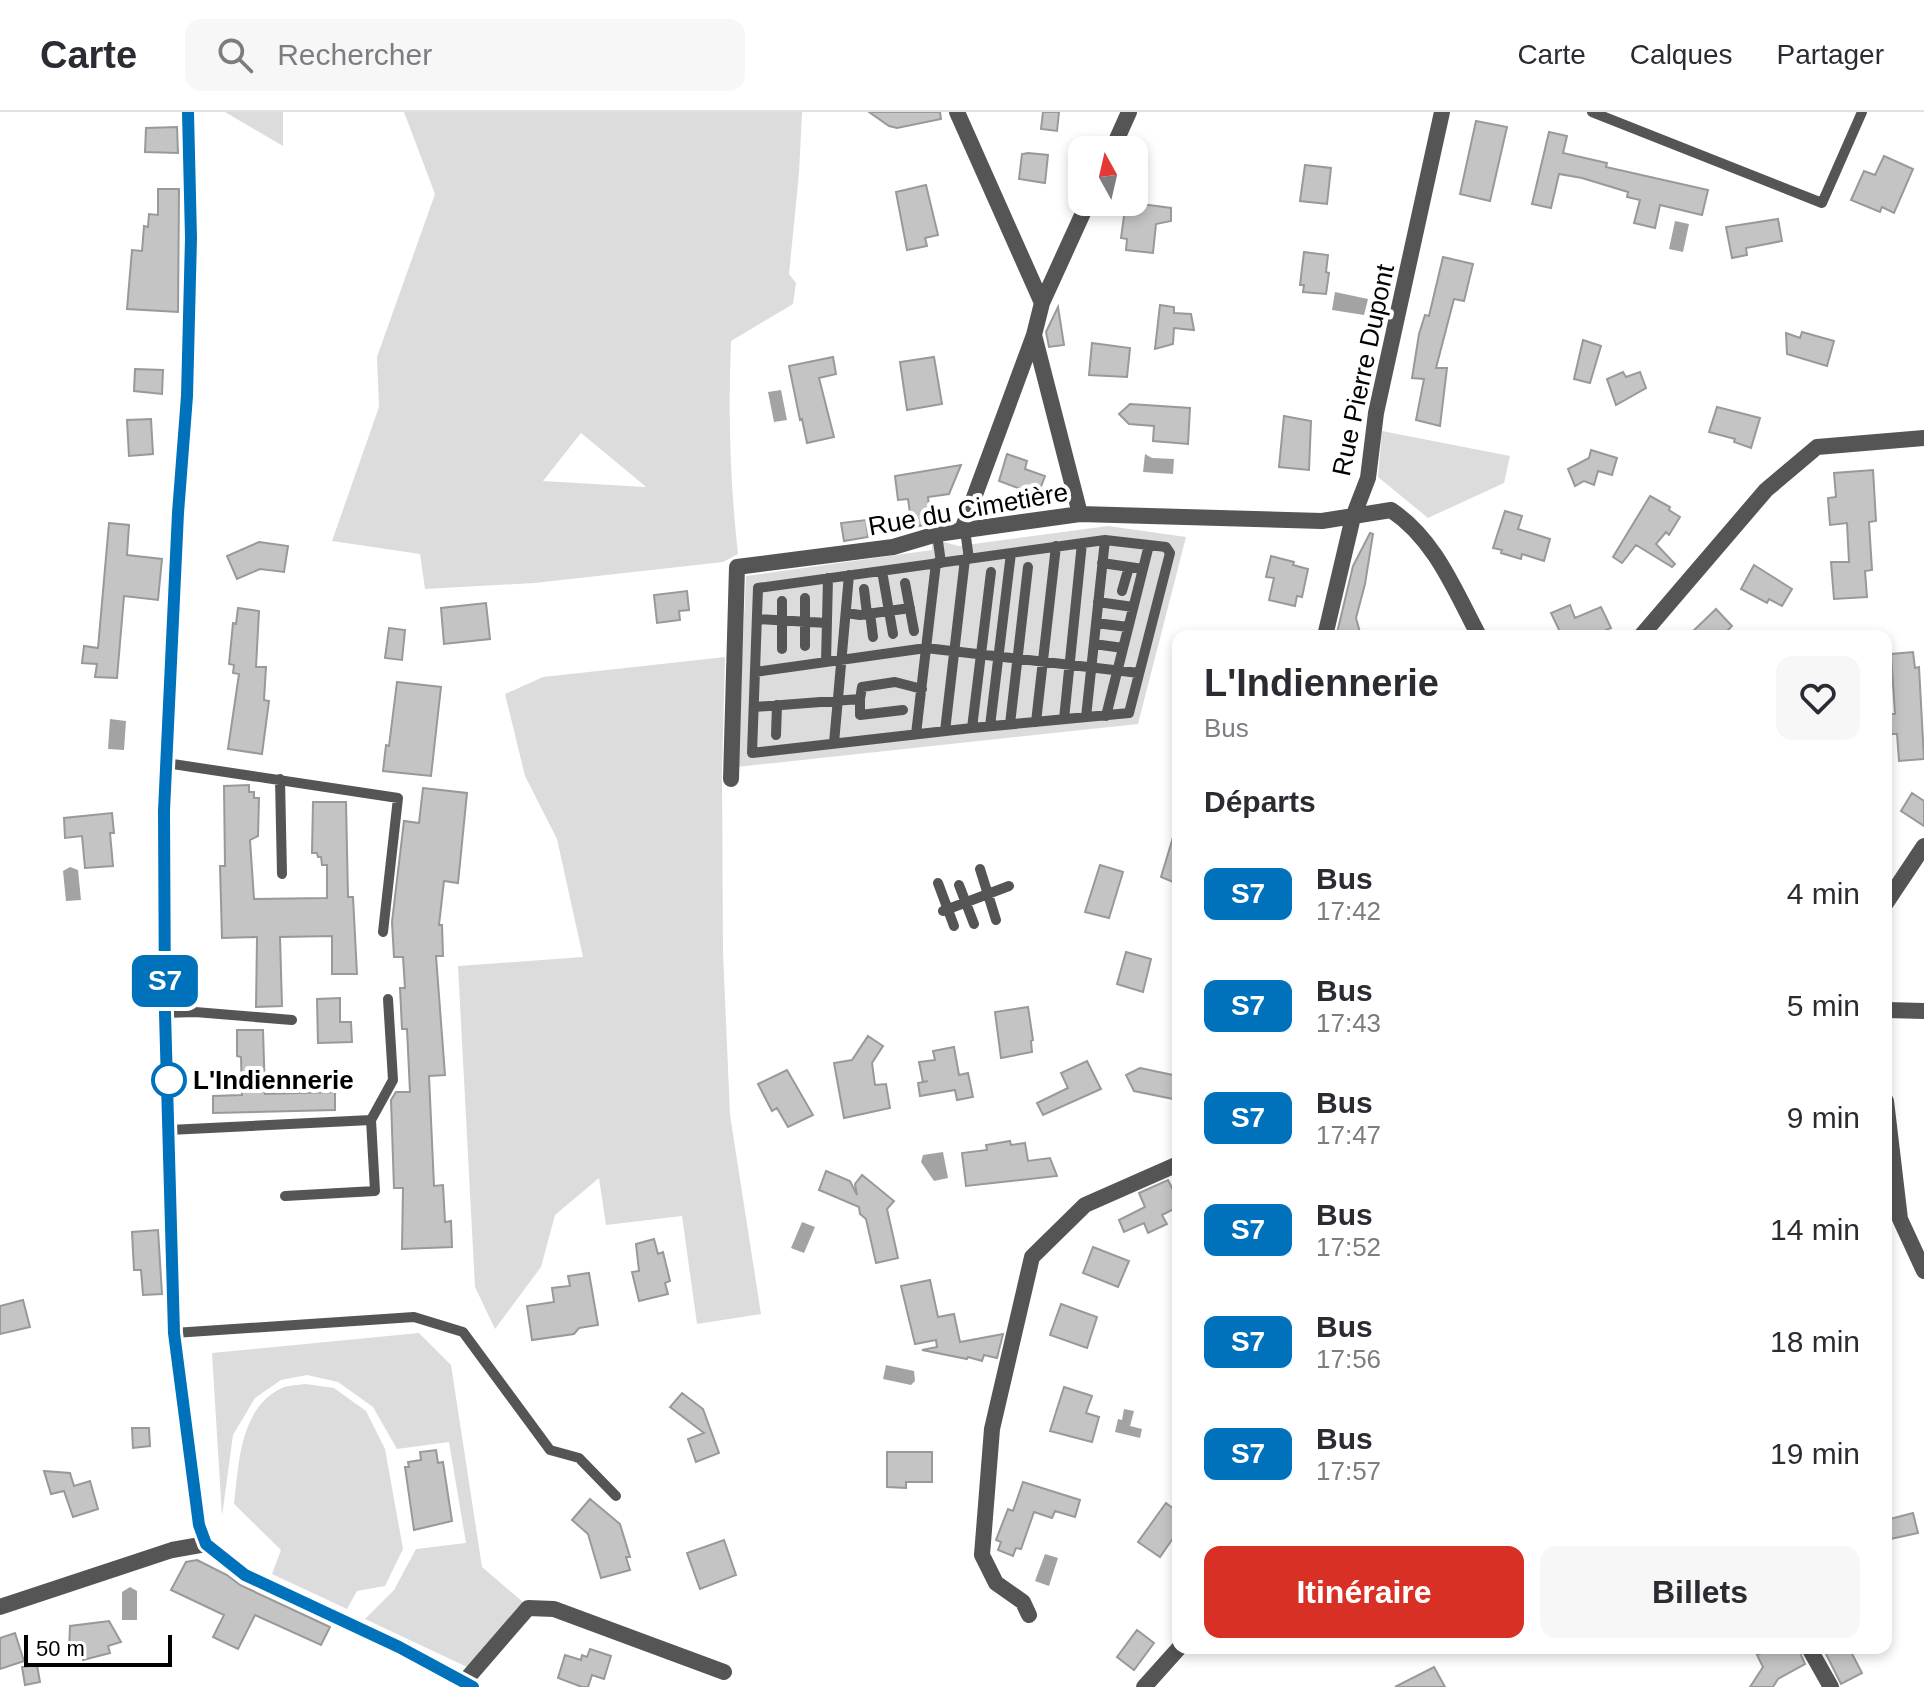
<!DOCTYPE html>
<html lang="fr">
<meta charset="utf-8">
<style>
:root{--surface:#fff;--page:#f7f7f7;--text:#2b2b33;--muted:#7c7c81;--line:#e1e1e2;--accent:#d93025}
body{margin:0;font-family:Helvetica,sans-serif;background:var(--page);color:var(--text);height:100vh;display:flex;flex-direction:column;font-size:30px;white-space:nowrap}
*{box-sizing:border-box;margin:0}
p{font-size:26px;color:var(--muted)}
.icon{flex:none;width:44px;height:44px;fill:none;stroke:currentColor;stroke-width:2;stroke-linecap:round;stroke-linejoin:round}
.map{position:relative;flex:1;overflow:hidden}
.side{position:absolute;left:1172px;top:518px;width:720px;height:1024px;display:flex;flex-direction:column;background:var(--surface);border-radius:16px;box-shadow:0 4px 12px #0003}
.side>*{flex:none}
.badge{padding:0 16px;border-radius:12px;font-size:28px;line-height:52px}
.needle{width:52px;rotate:352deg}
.buttons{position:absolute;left:1068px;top:24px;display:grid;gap:16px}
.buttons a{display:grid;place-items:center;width:80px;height:80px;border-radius:16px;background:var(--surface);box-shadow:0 4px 12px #0003;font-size:40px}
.scale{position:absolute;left:24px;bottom:20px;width:148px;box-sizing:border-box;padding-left:8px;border:4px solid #000;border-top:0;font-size:22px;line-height:28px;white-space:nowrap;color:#000;-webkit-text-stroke:6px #fff;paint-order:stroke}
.map>.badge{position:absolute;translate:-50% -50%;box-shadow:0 0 0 4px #fff}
h2{padding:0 32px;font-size:30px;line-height:72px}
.round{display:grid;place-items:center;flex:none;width:84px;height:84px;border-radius:16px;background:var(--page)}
.headline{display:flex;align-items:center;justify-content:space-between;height:136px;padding:0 32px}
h1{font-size:38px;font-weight:800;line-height:60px}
.cta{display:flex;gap:16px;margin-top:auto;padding:16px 32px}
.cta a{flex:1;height:92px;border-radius:16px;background:var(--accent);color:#fff;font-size:32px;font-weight:800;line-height:92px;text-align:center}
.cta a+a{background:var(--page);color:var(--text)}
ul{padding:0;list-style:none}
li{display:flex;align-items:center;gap:24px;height:112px;padding:0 32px}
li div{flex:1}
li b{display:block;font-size:30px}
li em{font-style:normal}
li .badge{min-width:88px;font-weight:700;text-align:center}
header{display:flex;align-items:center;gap:48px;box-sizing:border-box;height:112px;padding:0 40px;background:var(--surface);border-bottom:2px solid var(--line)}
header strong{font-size:38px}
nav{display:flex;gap:44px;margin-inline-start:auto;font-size:28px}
.search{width:560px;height:72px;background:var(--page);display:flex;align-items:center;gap:20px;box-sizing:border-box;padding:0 28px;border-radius:16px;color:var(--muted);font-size:30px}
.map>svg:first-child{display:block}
</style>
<header>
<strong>Carte</strong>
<div class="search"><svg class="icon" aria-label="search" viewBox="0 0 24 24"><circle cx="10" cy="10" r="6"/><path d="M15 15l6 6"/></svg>Rechercher</div>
<nav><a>Carte</a><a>Calques</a><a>Partager</a></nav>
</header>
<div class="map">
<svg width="1924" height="1575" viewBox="0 0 1924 1575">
<rect width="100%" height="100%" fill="#fff"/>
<path fill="#dcdcdc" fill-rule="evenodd" d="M225 0H283V34Z
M404 0H802L799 61 789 162 796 171 793 192 731 229C728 300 730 371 738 442L723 450 534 471 425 477 420 442 332 429 379 295 377 245 435 82ZM581 321 645 374V375L543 369Z
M1382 319 1510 344 1504 371 1428 406 1378 365Z
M1108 414 1186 425 1138 612 737 655 746 464 932 438V431L944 430 959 434Z
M725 545 722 660 723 840 730 1003 761 1202 697 1212 682 1104 606 1113 599 1066 555 1103 541 1155 495 1217 475 1175 458 854 583 845 557 727 525 664 505 582 543 565Z
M419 1221 451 1253 482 1455 524 1491 467 1555 365 1507 394 1478 416 1437 466 1431 449 1330 397 1337 373 1295 338 1270 307 1263 281 1268 255 1286 233 1323 222 1404 212 1241Z
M306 1272 334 1276 366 1299 385 1337 403 1437 385 1474 357 1479 347 1497 272 1462 281 1438 234 1392C239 1353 239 1296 282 1276 288 1273 299 1273 306 1272Z"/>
<path fill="#a3a3a3" d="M1675 109 1689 112 1683 140 1669 137Z
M1335 180 1368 187 1364 203 1332 198Z
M781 278 787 308 774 310 768 280Z
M1145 342 1152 346 1174 347 1173 362 1143 360Z
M110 607 126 609 124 638 108 637Z
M70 755 78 758 81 788 66 789 63 759Z
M943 1040 948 1066 934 1069 921 1050 923 1043Z
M802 1110 815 1115 804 1141 791 1136Z
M886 1253 914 1259 915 1269 911 1273 883 1267Z
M1124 1297 1134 1299 1130 1314 1142 1317 1140 1326 1115 1320 1118 1307 1122 1308Z
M1045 1442 1058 1446 1049 1474 1035 1469Z
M130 1475 137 1479V1508H122V1480Z"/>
<path fill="#c4c4c4" stroke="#999" stroke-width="2" d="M869 0H940L941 7 897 16 889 14Z
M1043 0H1059L1057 19 1041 17Z
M1476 9 1507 15 1490 89 1460 82Z
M177 15 178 41 145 40 146 16Z
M1549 20 1567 24 1563 41 1607 51 1606 55 1708 78 1702 103 1660 93 1655 116 1634 111 1640 88 1627 85 1628 80 1582 66 1559 62 1551 96 1532 92Z
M1028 41 1048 43 1045 71 1019 67 1022 42Z
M1884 44 1913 57 1894 101 1882 95 1880 100 1851 88 1864 59 1875 63Z
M1305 53 1331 56 1327 92 1300 89Z
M926 73 938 123 925 126 927 134 907 138 896 80Z
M158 77H179L178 200 127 197 132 138 142 139 144 114 148 115 149 102 158 103Z
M1126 90 1171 96V109L1156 112 1153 141 1126 138 1127 127 1121 126Z
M1778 107 1782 129 1746 136 1747 143 1732 146 1726 115Z
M1304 140 1328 143 1326 160 1329 161 1326 182 1303 180 1304 173H1300Z
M1443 145 1473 152 1464 189 1454 187 1436 256H1447L1440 314 1416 308 1424 267 1412 266 1419 222 1425 203 1429 204Z
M1160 193 1174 195V201L1191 202 1194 218 1174 216 1173 232 1155 237Z
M1058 195 1064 233 1049 235 1046 220Z
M1802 220 1834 229 1827 254 1787 242 1786 221 1800 226Z
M1583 228 1601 234 1590 271 1574 267Z
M1092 231 1130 236 1127 265 1089 263Z
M833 245 836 262 819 266 834 325 807 331 802 307 800 308 789 254Z
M934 245 942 292 907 298 900 250Z
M135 257 163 258 162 282 134 279Z
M1623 260 1626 265 1640 260 1646 276 1616 293 1607 267Z
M1130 292 1190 296 1188 332 1153 329 1154 314 1129 312 1119 302Z
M1717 295 1760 306 1751 336 1734 330 1735 327 1709 320Z
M1284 304 1311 309 1309 358 1279 355Z
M151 307 153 342 129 344 127 308Z
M1591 338 1617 346 1612 363 1598 359 1594 373 1584 369 1575 374 1568 357 1589 346Z
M1007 342 1027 349 1025 357 1045 364 1034 393 1015 387 1018 376 999 369Z
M961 353 949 382 928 385 931 412 912 415 908 387 898 388 895 364Z
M1873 358 1876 409 1869 410 1872 458 1865 459 1867 485 1834 487 1831 450H1849L1847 411 1830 413 1828 386 1836 385 1834 361Z
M1650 384 1670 395 1669 398 1680 405 1669 423 1666 420 1656 432 1675 452 1672 455 1636 433 1622 451 1613 445Z
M1505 399 1522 404 1518 417 1550 427 1544 449 1522 442 1521 447 1501 441 1502 438 1493 436Z
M866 408 868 425 844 429 841 411Z
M109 411 129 413 127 443 162 447 158 488 124 484 117 566 95 565 97 552 82 551 84 534 98 536Z
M1370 421 1373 422 1365 472 1356 506 1361 524H1346L1337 521 1353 454Z
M259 430 288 434 284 460 260 457 237 467 227 444Z
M1271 444 1294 450 1293 453 1308 457 1302 485 1297 484 1295 494 1269 488 1274 466 1266 465Z
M1754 453 1792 477 1782 494 1769 487 1767 491 1741 477Z
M687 479 689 498 679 499 680 508 657 511 654 483Z
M486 491 490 527 444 532 441 496Z
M1570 493 1575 506 1601 495 1611 516 1592 524H1562L1551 501Z
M238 496 259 499 256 555H266L264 588 269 589 262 642 228 637 239 562 233 561 234 553 229 552 233 511 236 512Z
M1716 497 1732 514 1722 524H1688Z
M389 516 405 518 402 548 385 546Z
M1913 540 1915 556 1919 555 1924 647 1899 649 1897 622H1891L1890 602H1895L1891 542Z
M397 570 441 575 431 664 383 659 386 633 389 634Z
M249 673V680H254V686H259L258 724 250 728 254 787 327 786V753H322L321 745H318L317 741H312L313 690H346L348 785H353L357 862H332V824L280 825 282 894 256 895 257 825 222 826 220 754H225L224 674Z
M423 676 467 681 458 771 444 769 439 813H442L443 844H436L445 963 429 964 434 1074 443 1073 445 1110 451 1109 452 1135 402 1137 403 1076H394L391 988 396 980H410L407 917H402L401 896 400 876H405L403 845H394L392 810 404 709 419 711Z
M1912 681 1924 689V714L1901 699Z
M112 701 114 721H110L113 754 85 756 82 724 65 726 64 706Z
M1174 722H1178V772L1161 765Z
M1100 753 1123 760 1109 806 1085 800Z
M1126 840 1151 847 1143 880 1117 872Z
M340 886V910H351L352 930 318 931 317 887Z
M1028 895 1033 928 1031 929 1032 940 1001 946 995 900Z
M237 918H263L265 982 335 980V998L213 1001V984L242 983 241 945 237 944Z
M868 924 883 934 872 951 875 973 886 972 890 996 844 1006 834 951 852 948Z
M954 935 959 963 968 961 973 985 957 988 955 978 920 984 918 971 928 969 923 970 919 950 935 948 933 939Z
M1087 949 1101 977 1043 1003 1037 991 1068 976 1061 961Z
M1140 956 1178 964V988L1134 979 1126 963Z
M787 958 813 1003 788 1015 777 996 772 999 758 972Z
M1010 1029 1011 1033 1025 1031 1028 1049 1050 1046 1057 1064 966 1074 962 1041 987 1038 986 1033Z
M826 1059 850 1069 857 1083 855 1072 862 1063 894 1089 887 1097 898 1146 876 1151 866 1107 860 1102 859 1095 819 1078Z
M1168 1068 1178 1088V1095L1162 1103 1167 1112 1148 1121 1144 1111 1124 1120 1119 1108 1145 1095 1139 1081Z
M158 1118 162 1182 143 1183 141 1158H134L132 1120Z
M654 1127 658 1142 663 1140 670 1169 665 1171 668 1182 639 1189 632 1160 639 1159 636 1132Z
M1093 1135 1129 1149 1118 1175 1083 1161Z
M589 1161 598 1213 579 1216 574 1222 532 1228 527 1194 554 1190 552 1176 570 1174 568 1164Z
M930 1168 938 1205 954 1202 960 1230 1003 1222 997 1246 984 1243 982 1249 968 1245 967 1247 922 1238 937 1235 936 1228 915 1232 901 1174Z
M23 1188 30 1215 0 1222V1194Z
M1061 1192 1097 1205 1087 1236 1050 1223Z
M1064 1275 1092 1284 1086 1301 1099 1305 1092 1330 1050 1319Z
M682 1281 703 1297 719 1341 696 1350 688 1327 704 1321 670 1295Z
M132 1316H149L150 1334 133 1336Z
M436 1338 438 1351 443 1350 452 1409 414 1418 405 1355H409L408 1350 421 1348 420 1340Z
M887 1340H932V1370H906V1376L887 1375Z
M44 1359 70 1361 74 1374 90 1369 98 1397 73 1405 64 1379 51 1382Z
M1023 1370 1080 1388 1075 1405 1055 1399 1052 1406 1034 1400 1021 1437 1016 1436 1013 1444 998 1438 1001 1430 996 1428 1008 1397 1013 1399Z
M590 1387 620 1412 630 1445H626L630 1458 601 1466 588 1422 572 1408Z
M1166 1391 1178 1400V1419L1160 1445 1138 1430Z
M1913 1401 1918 1421 1886 1428V1408Z
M724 1428 736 1463 700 1477 687 1441Z
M197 1448 227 1463 240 1473 330 1515 321 1533 255 1503 238 1537 213 1525 224 1503 171 1478 186 1450Z
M109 1509 121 1530 108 1534 110 1541 83 1548 81 1537 69 1539 70 1514Z
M1137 1518 1154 1531 1134 1558 1117 1545Z
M15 1521 24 1549 0 1557V1526Z
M1771 1536H1798L1805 1552 1778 1567 1773 1575H1750L1763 1555 1757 1543Z
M1833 1536H1849L1862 1561 1841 1572 1826 1542Z
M590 1537 611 1544 604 1567 592 1563 588 1575H582L558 1566 565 1543 581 1548 582 1543 587 1545Z
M37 1553 40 1570 25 1573 22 1555Z
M1434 1555 1445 1575H1395Z"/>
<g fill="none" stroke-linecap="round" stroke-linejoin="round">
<path stroke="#555" stroke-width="10" d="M1592 0 1822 91 1862 0
M965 418 969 447
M937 422 941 451
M1105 428 1166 435 1170 441 1129 601 972 616 752 641 758 476Z
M1102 451 1143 457
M882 459 893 522
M905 471 914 519
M864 477 867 502
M1122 479 1129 455
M805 486V534
M782 489V537
M1098 490 1133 495
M846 501 860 503 910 496
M870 501 873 525
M757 507 827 511
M1096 511 1128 515
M1094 532 1123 536
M826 550 828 466
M755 560 926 536 1139 561
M860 587V603L903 598
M754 595 860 587 862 575 895 570 922 577
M1106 604 1149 433
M1086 605 1105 428
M1064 607 1082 431
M1036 610 1056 434
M1010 612 1028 455
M990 614 1011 441
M972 616 991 460
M945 619 965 447
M916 622 936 451
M776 623 777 593
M834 631 849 463
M166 651 398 686 383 820
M280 667 282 762
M980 757 996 808
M938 771 954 814
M959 773 974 812
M943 799 1009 774
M165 901 195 900 292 908
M371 1008 393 968 388 887
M169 1018 371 1008 375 1079 285 1084
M174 1221 414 1205 463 1220 550 1338 579 1346 616 1384"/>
<path stroke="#555" stroke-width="16" d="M188 0 191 126 187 284 178 401 164 699 165 901 174 1221 199 1413 206 1432
M957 0 1042 191
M1112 38 1129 0
M1034 223 1080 402
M962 418 1034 223 1042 191 1088 90
M1325 524 1353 405 1368 366 1376 301 1442 0
M1641 524 1766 378 1817 335 1924 326
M731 667 737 455 893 435 937 422 1080 402 1322 409 1391 398C1435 427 1455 479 1479 524
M1886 791 1924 734
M1886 898 1924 899
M1886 989 1900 1107 1924 1159
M1029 1503 1023 1490 996 1471 982 1443 992 1317 1032 1145 1085 1093 1178 1052
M1809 1536 1831 1575
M464 1570 528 1496 554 1497 724 1560
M1144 1575 1179 1536"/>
<path stroke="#555" stroke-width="16" d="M0 1495 172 1438 206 1432 245 1463 399 1535 473 1575"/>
</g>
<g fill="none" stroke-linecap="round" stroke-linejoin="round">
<g stroke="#fff" stroke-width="18">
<path id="line" d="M188 0 191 126 187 284 178 401 164 699 165 901 174 1221 199 1413 206 1432 245 1463 399 1535 473 1575"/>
</g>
<use href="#line" stroke="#0072bc" stroke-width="12"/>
</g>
<circle fill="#fff" stroke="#0072bc" stroke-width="4" cx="169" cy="968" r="16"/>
<g text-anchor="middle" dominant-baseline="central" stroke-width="8" stroke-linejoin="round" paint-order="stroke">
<g font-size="26" fill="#000" stroke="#fff">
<text transform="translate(1363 258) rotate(-78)">Rue Pierre Dupont</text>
<text transform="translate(968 397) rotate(-10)">Rue du Cimetière</text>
</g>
<g font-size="26" font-weight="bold" fill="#000" stroke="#fff" text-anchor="start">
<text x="193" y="968">L'Indiennerie</text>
</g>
</g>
</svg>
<div class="buttons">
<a><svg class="needle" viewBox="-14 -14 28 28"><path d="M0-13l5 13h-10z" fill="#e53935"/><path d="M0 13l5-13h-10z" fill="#7c7c81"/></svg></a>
</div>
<div class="scale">50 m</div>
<b class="badge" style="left:165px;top:869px;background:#0072bc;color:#fff">S7</b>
<section class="side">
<div class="headline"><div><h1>L'Indiennerie</h1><p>Bus</p></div><a class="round"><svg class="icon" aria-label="heart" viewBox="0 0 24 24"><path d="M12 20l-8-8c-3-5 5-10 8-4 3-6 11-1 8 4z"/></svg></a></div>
<h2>Départs</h2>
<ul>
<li><span class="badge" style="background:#0072bc;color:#fff">S7</span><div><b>Bus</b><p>17:42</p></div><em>4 min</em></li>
<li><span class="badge" style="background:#0072bc;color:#fff">S7</span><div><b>Bus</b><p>17:43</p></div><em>5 min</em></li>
<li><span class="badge" style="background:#0072bc;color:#fff">S7</span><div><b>Bus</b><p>17:47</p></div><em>9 min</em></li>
<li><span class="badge" style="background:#0072bc;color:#fff">S7</span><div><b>Bus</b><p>17:52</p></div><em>14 min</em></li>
<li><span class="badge" style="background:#0072bc;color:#fff">S7</span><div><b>Bus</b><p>17:56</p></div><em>18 min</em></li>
<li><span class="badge" style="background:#0072bc;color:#fff">S7</span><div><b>Bus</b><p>17:57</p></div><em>19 min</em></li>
</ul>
<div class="cta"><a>Itinéraire</a><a>Billets</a></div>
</section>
</div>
